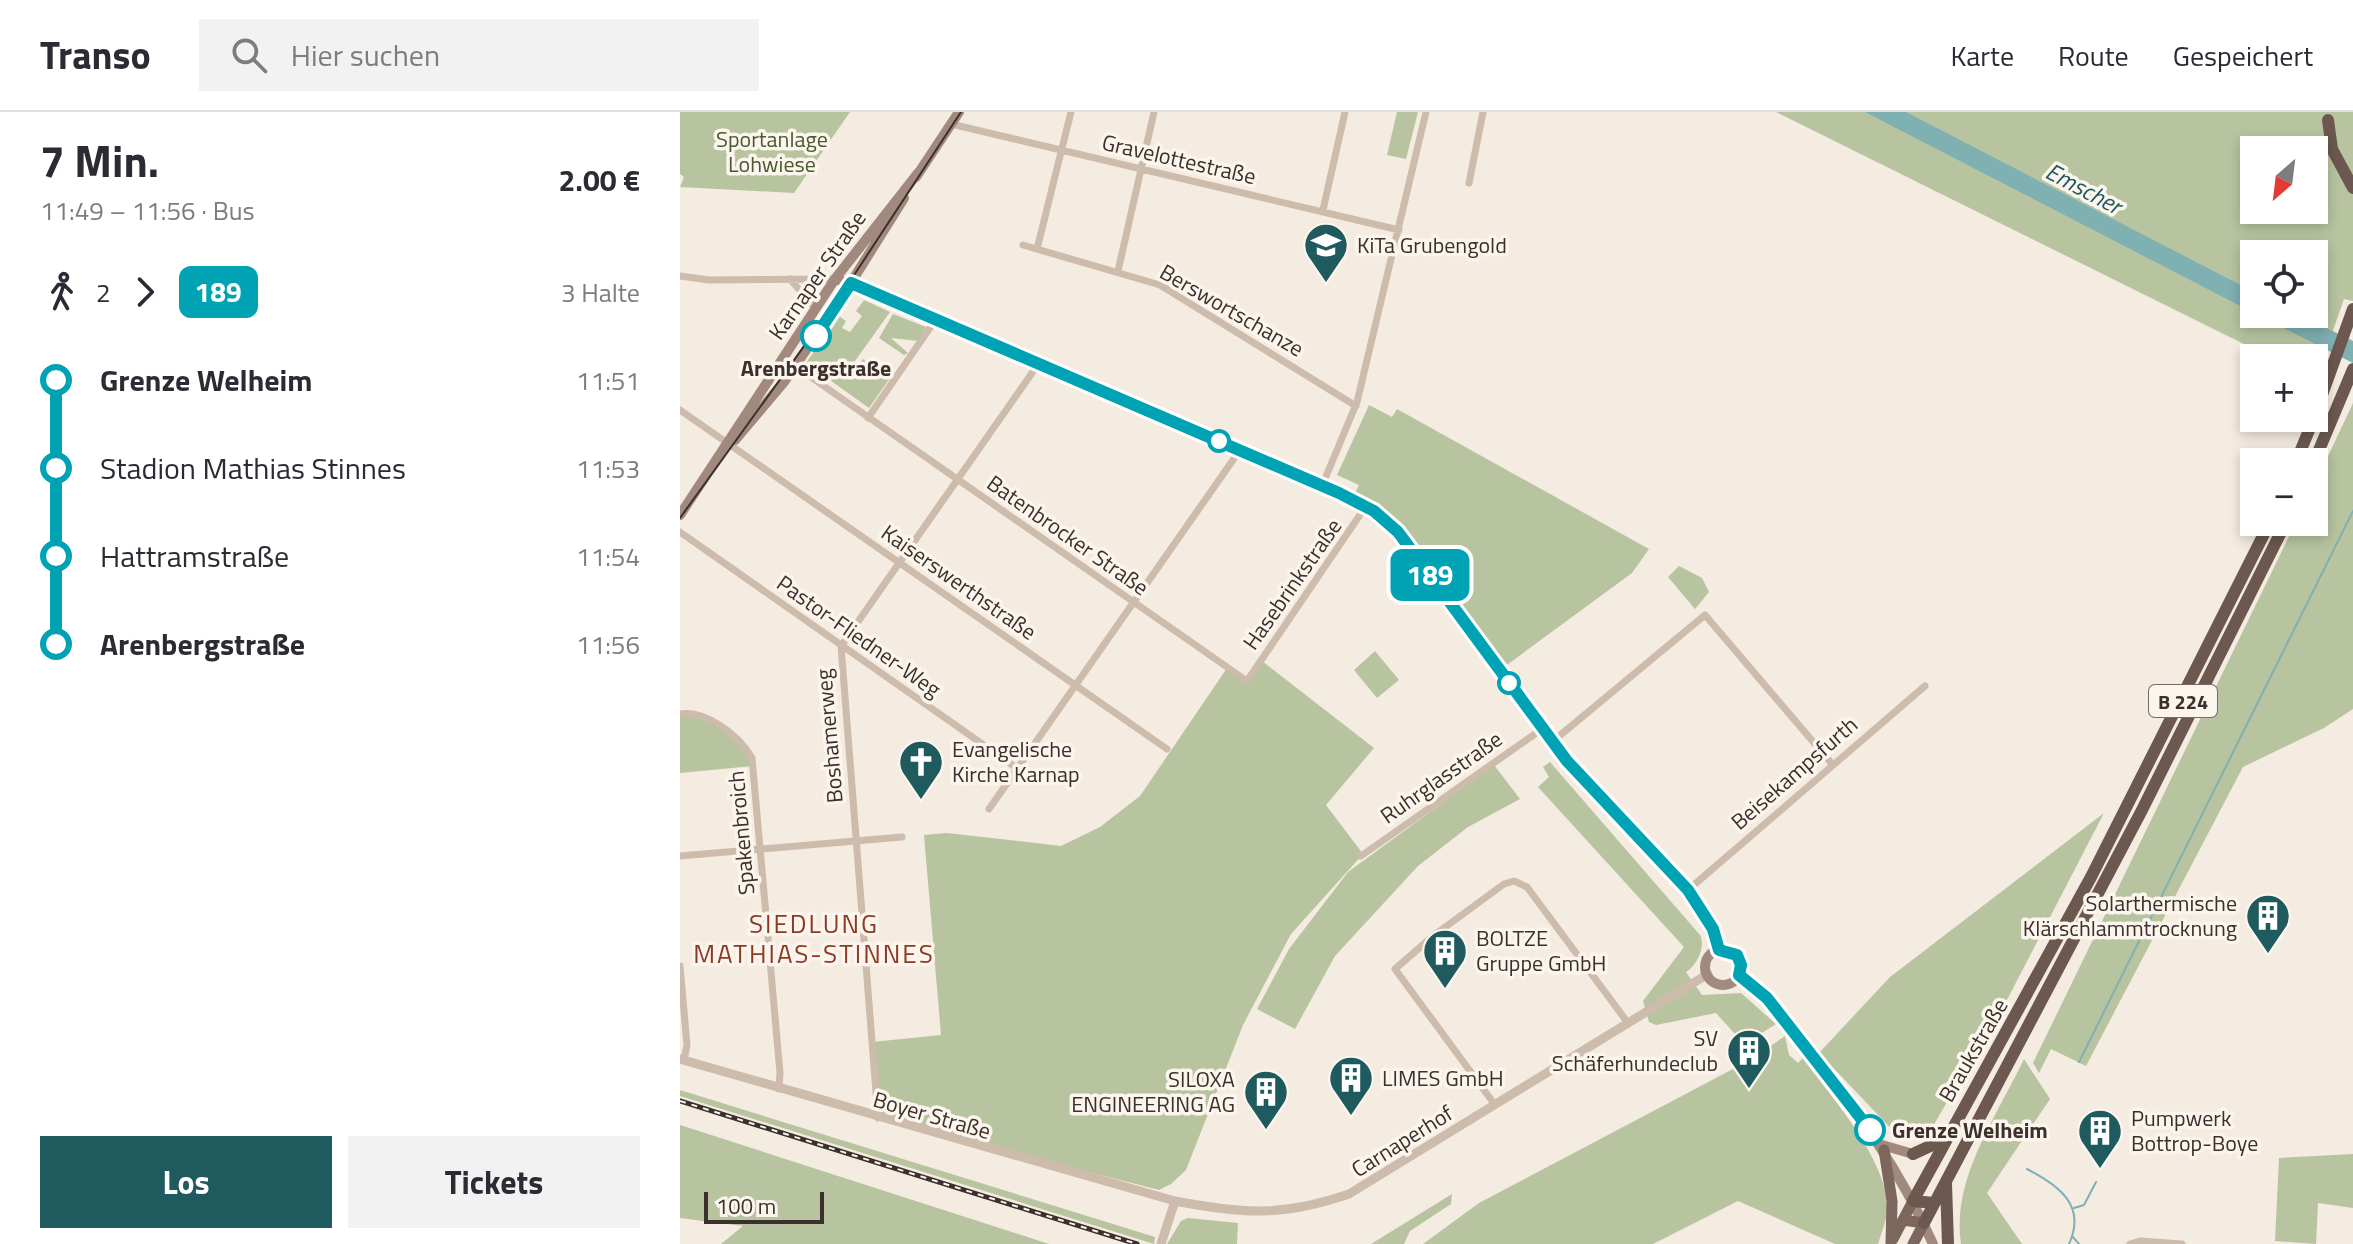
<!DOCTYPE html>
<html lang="de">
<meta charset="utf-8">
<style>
:root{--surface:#fff;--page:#f2f2f3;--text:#2b2b33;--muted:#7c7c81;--line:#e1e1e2;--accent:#1f5a5e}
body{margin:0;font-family:"Titillium Web",sans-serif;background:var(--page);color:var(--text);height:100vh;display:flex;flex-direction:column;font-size:30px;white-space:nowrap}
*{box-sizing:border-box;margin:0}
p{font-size:26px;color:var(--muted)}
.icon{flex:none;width:44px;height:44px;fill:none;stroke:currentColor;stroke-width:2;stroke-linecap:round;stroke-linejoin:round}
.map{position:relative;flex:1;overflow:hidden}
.panel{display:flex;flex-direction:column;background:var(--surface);width:680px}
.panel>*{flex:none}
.badge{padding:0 16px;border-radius:12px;font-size:28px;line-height:52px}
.needle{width:52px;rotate:208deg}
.tools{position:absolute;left:1560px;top:24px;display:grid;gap:16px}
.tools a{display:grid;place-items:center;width:88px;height:88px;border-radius:0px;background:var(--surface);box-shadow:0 4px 12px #0003;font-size:40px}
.scale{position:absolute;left:24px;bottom:20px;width:120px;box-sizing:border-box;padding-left:8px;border:4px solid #3b302b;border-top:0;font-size:22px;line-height:28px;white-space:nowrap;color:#3b302b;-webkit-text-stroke:6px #fbf5ee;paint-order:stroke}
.map>.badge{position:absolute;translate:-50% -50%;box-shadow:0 0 0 4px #fff}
.legs{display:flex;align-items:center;gap:12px;height:88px;padding:0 40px;font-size:26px}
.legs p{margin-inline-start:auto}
.summary{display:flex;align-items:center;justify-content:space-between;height:136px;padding:0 40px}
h1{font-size:44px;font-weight:700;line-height:60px}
.cta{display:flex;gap:16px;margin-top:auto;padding:16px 40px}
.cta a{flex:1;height:92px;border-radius:0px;background:var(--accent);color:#fff;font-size:32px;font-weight:700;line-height:92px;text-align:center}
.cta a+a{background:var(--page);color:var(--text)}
ul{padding:0 40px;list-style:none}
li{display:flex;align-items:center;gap:28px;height:88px;font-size:30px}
li i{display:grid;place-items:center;width:12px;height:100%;margin:0 10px;background:currentColor}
li i::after{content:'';width:20px;height:20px;margin:-10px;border:6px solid;border-radius:50%;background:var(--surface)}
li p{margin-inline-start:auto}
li:first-child i{background:linear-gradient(#0000 50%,currentColor 0)}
li:last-child i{background:linear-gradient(currentColor 50%,#0000 0)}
header{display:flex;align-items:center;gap:48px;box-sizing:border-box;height:112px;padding:0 40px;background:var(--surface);border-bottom:2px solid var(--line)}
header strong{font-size:38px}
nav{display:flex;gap:44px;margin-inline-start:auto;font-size:28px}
.search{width:560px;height:72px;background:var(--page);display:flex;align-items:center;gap:20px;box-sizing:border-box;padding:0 28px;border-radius:0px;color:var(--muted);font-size:30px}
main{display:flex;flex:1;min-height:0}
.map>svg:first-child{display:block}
</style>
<header>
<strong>Transo</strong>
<div class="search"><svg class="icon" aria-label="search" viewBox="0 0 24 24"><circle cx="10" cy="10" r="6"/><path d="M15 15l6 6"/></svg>Hier suchen</div>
<nav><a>Karte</a><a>Route</a><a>Gespeichert</a></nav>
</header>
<main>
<section class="panel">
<div class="summary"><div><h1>7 Min.</h1><p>11:49 – 11:56 · Bus</p></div><b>2.00 €</b></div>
<div class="legs"><svg class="icon" aria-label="walk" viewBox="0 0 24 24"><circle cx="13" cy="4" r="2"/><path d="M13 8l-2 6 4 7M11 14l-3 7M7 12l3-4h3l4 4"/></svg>2<svg class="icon" aria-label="forward" viewBox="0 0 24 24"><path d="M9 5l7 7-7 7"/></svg><b class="badge" style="background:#00a3b4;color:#fff">189</b><p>3 Halte</p></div>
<ul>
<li><i style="color:#00a3b4"></i><b>Grenze Welheim</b><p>11:51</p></li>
<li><i style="color:#00a3b4"></i><span>Stadion Mathias Stinnes</span><p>11:53</p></li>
<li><i style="color:#00a3b4"></i><span>Hattramstraße</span><p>11:54</p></li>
<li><i style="color:#00a3b4"></i><b>Arenbergstraße</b><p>11:56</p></li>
</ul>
<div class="cta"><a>Los</a><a>Tickets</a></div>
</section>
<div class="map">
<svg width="1673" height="1132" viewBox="0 0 1673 1132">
<rect width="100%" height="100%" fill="#f4ebe1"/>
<path fill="#b8c4a0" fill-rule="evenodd" d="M0 0H170L114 81 0 75 4 65 0 62Z
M717 0H738L726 47 707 43Z
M1096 0H1673V189L1664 187 1636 267 1634 246H1592ZM1574 38H1634V98H1574ZM1574 142H1634V202H1574Z
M184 188 210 200 175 249 179 252 183 247 210 266 189 296 126 251 159 204 166 209 162 216 170 220 182 204 176 199Z
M213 202 246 215 238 229 211 226 228 241 224 243 199 226Z
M1673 291V597L1644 616 1563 655 1406 954 1371 937 1359 961 1353 951 1616 410H1634V374Z
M689 293 712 305 717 297 969 437 952 461 820 558 718 420 672 387 679 373 657 363Z
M999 454 1022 466 1029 480 1015 497 988 465Z
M695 539 719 568 697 586 674 558Z
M582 549 694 636 646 693 683 742 611 822 563 913 506 1058 491 1072 479 1078 198 1006 192 930 261 923 244 723 267 721 381 734 420 715 460 684 547 556 566 570Z
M0 602C34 601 58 626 73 654L0 661Z
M870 650 1020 823C1026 835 1017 853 1006 860L1022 883 1061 881 1096 912 1064 932 1036 901 976 913 969 910 963 889 1004 835 858 675 869 665 863 655Z
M814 653 840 687 788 715 738 754 655 844 615 917 577 897 609 837 668 760Z
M1424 701 1329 884 1246 1026 1221 1027 1139 941 1210 865Z
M1105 924 1109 943 1118 951 1123 946C1151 985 1212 1052 1207 1102 1205 1112 1201 1122 1198 1132H1155L1058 1089 973 1132H743L799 1091 1070 948Z
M1344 947 1370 987 1307 1081 1342 1132H1281C1271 1067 1317 1004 1344 947Z
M0 978 475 1125 474 1132 0 984Z
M0 1013 369 1132H41L63 1114 0 1106Z
M1673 1042V1096L1638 1091 1636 1132 1595 1129 1599 1046Z
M772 1082 771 1092 730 1119 724 1132H691Z
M508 1106 558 1111 557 1132H487L501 1109Z"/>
<path fill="#7fb0b2" d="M1185 0H1226L1574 180V201Z
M1576 202H1618L1673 229V251Z"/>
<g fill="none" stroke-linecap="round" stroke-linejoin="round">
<path stroke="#7fb0b2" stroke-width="2" d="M1399 950 1673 399
M1347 1057C1378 1073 1407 1093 1389 1132
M1394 1096 1404 1093 1416 1070
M1392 1124 1399 1132"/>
<path stroke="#cdbbac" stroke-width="7" d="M271 12 719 118
M789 71 803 0
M643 98 665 0
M343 133 480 173 676 294
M357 137 391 0
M438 159 474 0
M0 164 29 168 155 167
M110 167 135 196
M115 254 567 569 686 394
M0 298 487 637
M188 306 256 207
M642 374 677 290 746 0
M0 420 338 657
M0 602C26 598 59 623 72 646L100 961 99 977
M872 630 1025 503 1152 652
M309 697 560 338
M0 744 222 725
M681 744 862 617
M1008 778 1245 574
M0 854 7 933 4 948
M815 993 715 857 753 824 824 772 834 769 847 775 948 911
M198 1006 161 534 359 251
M1450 1132 1460 1129 1502 1132"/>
<path stroke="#cdbbac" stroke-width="9" d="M0 947 495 1089C563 1102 602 1105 669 1082L1028 862
M481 1132 495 1089"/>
<path stroke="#a18a7d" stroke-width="10" d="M236 65 279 0
M155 167 190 178 659 381 694 399 718 420 887 649 1008 778 1033 817 1039 838
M55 328 104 270 157 193 224 86
M0 403 155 167 238 61
M1025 855a18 18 0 1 1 36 0a18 18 0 1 1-36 0Z
M1059 863C1084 878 1101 903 1119 925 1172 989 1219 1056 1253 1132
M1202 1033 1233 1042"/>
<path stroke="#7d675c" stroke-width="11" d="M1204 1038 1212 1089 1211 1132
M1223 1108 1244 1111 1233 1132
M1213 1127 1233 1089"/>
<path stroke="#6c584f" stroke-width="12" d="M1648 8 1652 37 1673 76
M1634 305 1673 197
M1616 350 1634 306
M1634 350 1673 257
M1233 1042 1261 1029
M1266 1072 1268 1132
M1254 1091 1233 1089 1411 765 1590 410
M1244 1111 1462 698 1606 410"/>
<path stroke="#3b302b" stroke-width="2" d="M0 406 161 183 281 0"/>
<g stroke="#3b302b" stroke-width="5">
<path id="rail" d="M0 989 457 1132"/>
</g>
<use href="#rail" stroke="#fbf5ee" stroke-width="2" stroke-dasharray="6" stroke-linecap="butt"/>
</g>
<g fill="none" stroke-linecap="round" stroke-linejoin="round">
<g stroke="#fff" stroke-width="18">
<path id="line-1" d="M136 224 171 171 659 381 694 399 718 420 887 649 1008 778 1033 817 1039 838 1057 843 1061 853 1059 863 1087 886 1190 1018"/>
</g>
<use href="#line-1" stroke="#00a3b4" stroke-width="12"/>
</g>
<defs>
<g id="school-pin" transform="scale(2.3)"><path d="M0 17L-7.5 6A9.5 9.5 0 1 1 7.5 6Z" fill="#1f5a5e" stroke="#fbf5ee"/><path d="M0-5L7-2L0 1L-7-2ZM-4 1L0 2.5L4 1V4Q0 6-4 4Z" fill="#fff"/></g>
<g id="church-pin" transform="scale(2.3)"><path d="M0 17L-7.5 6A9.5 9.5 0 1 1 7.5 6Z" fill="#1f5a5e" stroke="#fbf5ee"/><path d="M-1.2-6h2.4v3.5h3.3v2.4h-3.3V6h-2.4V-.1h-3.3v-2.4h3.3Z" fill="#fff"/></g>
<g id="building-pin" transform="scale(2.3)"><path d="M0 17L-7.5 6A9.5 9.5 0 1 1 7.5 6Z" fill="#1f5a5e" stroke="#fbf5ee"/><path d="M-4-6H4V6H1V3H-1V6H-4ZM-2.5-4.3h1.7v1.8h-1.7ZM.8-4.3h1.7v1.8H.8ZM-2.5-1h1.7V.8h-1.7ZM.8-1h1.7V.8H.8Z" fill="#fff"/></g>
</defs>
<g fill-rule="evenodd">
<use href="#school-pin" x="646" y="133"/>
<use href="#church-pin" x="241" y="650"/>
<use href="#building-pin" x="1588" y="804"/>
<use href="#building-pin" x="765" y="839"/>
<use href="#building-pin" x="1069" y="939"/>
<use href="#building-pin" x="671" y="966"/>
<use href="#building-pin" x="586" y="980"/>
<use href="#building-pin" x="1420" y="1019"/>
</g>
<g fill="#fff" stroke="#00a3b4" stroke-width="4">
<circle cx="136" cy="224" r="14"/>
<circle cx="539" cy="329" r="10"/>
<circle cx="829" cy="571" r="10"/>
<circle cx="1190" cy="1018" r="14"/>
</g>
<g text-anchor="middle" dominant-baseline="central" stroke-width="7" stroke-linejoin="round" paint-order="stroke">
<rect fill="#fbf5ee" stroke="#756b66" stroke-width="2" x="1469" y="573" width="68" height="32" rx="6"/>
<g font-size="20" font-weight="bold" fill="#3b302b">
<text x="1503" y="589">B 224</text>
</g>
<g font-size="22" fill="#4a5a2e" stroke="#fbf5ee">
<text x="92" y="27">Sportanlage<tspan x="92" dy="25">Lohwiese</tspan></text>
</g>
<g font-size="22" fill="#3b302b" stroke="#fbf5ee">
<text transform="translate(499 47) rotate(13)">Gravelottestraße</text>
<text transform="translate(137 163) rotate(-55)">Karnaper Straße</text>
<text transform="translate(552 198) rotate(30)">Berswortschanze</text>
<text transform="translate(388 423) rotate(35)">Batenbrocker Straße</text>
<text transform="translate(279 470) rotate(35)">Kaiserswerthstraße</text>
<text transform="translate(612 472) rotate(-55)">Hasebrinkstraße</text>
<text transform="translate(179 524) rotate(35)">Pastor-Fliedner-Weg</text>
<text transform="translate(149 624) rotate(-95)">Boshamerweg</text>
<text transform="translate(1114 661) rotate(-41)">Beisekampsfurth</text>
<text transform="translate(761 665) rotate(-35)">Ruhrglasstraße</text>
<text transform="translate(61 721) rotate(-95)">Spakenbroich</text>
<text transform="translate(1293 938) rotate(-60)">Braukstraße</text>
<text transform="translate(252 1003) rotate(16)">Boyer Straße</text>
<text transform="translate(722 1029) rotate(-32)">Carnaperhof</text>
</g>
<g font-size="22" fill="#3b302b" stroke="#fbf5ee" text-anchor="start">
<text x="677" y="133">KiTa Grubengold</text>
<text x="272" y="637">Evangelische<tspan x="272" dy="25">Kirche Karnap</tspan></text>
<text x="1557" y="791" text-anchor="end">Solarthermische<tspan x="1557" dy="25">Klärschlammtrocknung</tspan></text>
<text x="796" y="826">BOLTZE<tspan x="796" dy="25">Gruppe GmbH</tspan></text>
<text x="1038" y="926" text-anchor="end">SV<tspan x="1038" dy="25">Schäferhundeclub</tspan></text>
<text x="702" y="966">LIMES GmbH</text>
<text x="555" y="967" text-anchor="end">SILOXA<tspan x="555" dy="25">ENGINEERING AG</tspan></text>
<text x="1451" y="1006">Pumpwerk<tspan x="1451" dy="25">Bottrop-Boye</tspan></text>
</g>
<g font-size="22" font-weight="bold" fill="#3b302b" stroke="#fbf5ee">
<text x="136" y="256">Arenbergstraße</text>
<text x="1212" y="1018" text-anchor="start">Grenze Welheim</text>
</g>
<g font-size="24" font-style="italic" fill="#1f5a5e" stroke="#fbf5ee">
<text transform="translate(1404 76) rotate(28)">Emscher</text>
</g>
<g font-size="26" letter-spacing="2" fill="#8c3b22" stroke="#fbf5ee">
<text x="134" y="811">SIEDLUNG<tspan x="134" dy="30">MATHIAS-STINNES</tspan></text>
</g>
</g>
</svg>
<div class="tools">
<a><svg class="needle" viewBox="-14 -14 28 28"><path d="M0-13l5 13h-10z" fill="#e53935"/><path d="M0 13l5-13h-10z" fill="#7c7c81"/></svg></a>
<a><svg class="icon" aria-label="locate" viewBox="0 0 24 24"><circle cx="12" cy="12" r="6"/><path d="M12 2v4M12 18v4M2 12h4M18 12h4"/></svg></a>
<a>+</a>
<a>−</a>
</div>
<div class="scale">100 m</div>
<b class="badge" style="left:750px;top:463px;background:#00a3b4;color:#fff">189</b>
</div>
</main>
